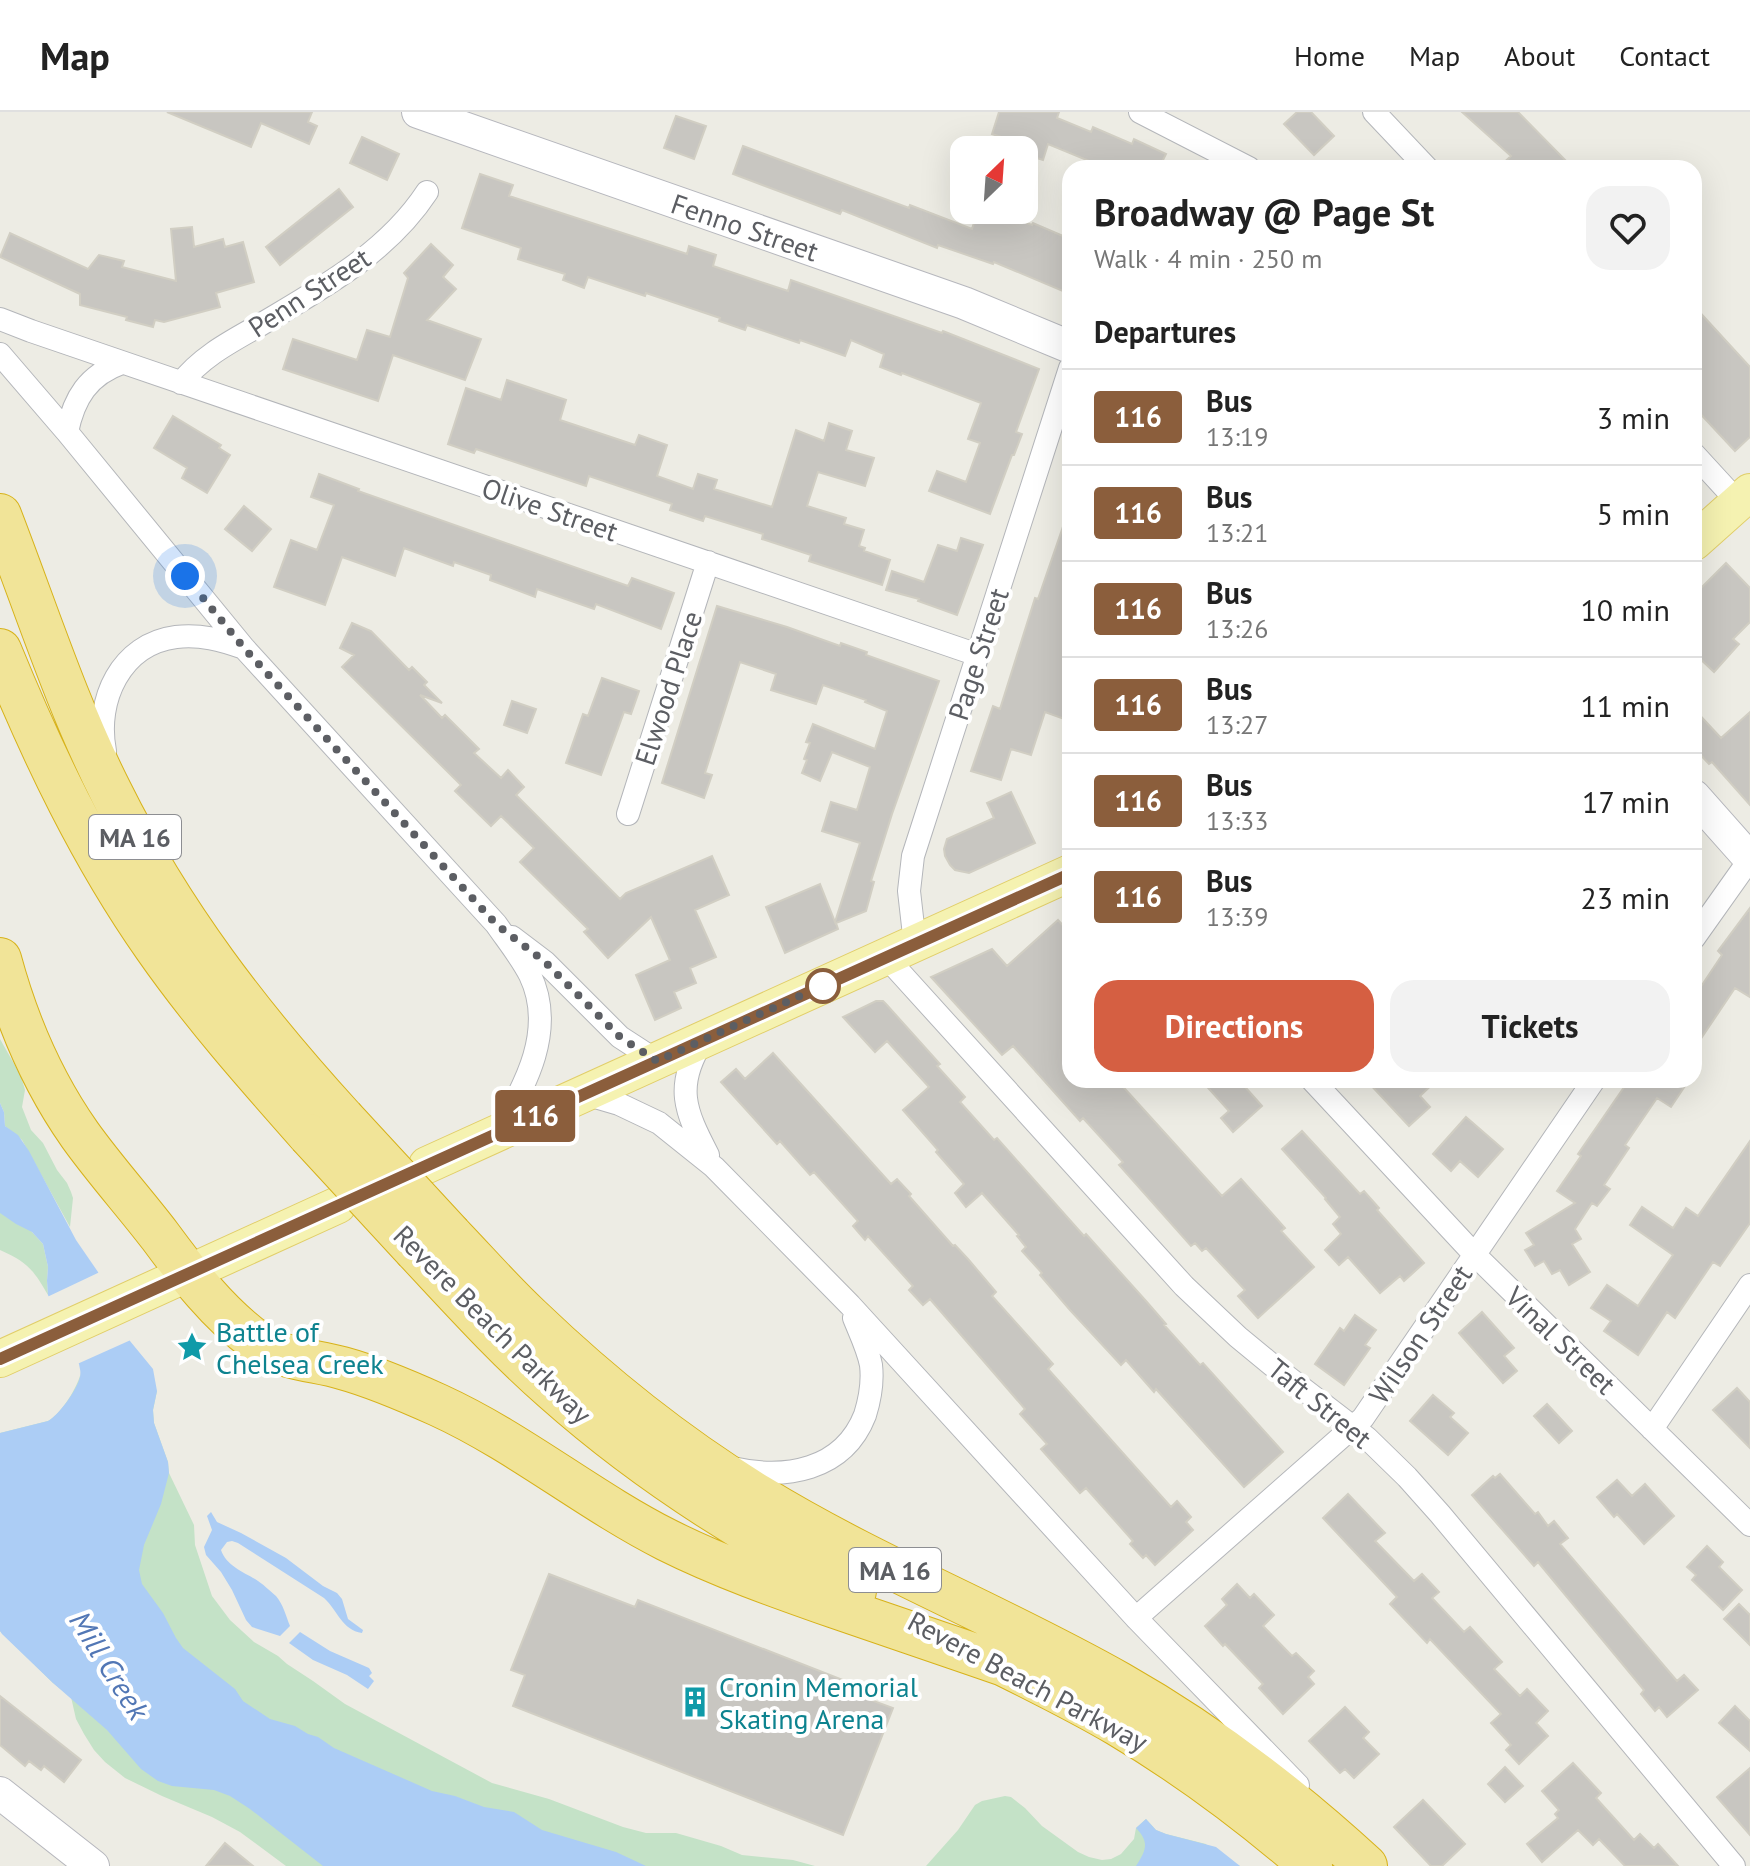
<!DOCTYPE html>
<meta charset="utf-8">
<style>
:root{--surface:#fff;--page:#f2f2f2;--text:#222;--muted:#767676;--line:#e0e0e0;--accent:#d55f42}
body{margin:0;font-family:"PT Sans",sans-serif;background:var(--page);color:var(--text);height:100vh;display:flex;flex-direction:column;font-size:30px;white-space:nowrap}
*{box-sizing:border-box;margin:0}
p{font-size:26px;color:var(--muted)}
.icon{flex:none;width:44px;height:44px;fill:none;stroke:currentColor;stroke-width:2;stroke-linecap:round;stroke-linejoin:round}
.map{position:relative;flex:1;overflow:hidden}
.drawer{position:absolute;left:1062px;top:48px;width:640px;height:928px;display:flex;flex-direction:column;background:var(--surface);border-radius:24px;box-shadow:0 8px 32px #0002}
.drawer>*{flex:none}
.badge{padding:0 16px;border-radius:6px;font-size:28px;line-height:52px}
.needle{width:52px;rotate:25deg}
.tools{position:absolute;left:950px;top:24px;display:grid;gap:16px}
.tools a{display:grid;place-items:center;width:88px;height:88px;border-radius:16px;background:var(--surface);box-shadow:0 8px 32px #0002;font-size:40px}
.you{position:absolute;width:40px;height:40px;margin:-20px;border:6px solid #fff;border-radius:50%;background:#1a73e8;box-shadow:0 0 0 12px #1a73e833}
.map>.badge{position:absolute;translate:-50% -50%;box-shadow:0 0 0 4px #fff}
h2{padding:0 32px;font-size:30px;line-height:72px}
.round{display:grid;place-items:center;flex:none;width:84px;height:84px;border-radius:24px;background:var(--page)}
.overview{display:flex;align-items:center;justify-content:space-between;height:136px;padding:0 32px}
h1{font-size:38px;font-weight:700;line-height:60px}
.primary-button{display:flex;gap:16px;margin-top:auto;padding:16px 32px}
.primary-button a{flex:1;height:92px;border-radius:24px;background:var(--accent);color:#fff;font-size:32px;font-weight:700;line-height:92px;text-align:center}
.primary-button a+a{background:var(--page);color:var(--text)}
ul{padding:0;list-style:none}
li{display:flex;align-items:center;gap:24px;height:96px;padding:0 32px;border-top:2px solid var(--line)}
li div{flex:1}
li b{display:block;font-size:30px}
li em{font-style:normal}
li .badge{min-width:88px;font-weight:700;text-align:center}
header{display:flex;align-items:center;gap:48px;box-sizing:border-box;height:112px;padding:0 40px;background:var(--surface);border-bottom:2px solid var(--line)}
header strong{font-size:38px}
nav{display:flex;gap:44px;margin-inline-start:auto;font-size:28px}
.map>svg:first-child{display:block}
</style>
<header>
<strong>Map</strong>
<nav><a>Home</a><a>Map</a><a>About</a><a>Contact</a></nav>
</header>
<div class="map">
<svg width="1750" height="1754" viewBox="0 0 1750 1754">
<rect width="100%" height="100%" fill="#edece4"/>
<path fill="#c4e2c7" d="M0 927 21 964 25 978 22 995 31 1018 43 1031 57 1058 67 1071 71 1080 73 1086 70 1115 22 1028 5 1014 4 1000 0 991Z
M0 1063 32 1120 43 1132 48 1155 47 1169 48 1183C33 1157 27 1150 0 1138Z
M81 1260 53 1447 434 1754H286L240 1720 212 1705 162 1684 125 1666 105 1650 94 1638 84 1622 76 1607 71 1585 53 1571 0 1519V1321L48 1309C61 1302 78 1275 81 1260Z
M124 1269 157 1279 153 1298 154 1311 168 1350 169 1361 194 1413 195 1433 212 1484 230 1508 254 1530 278 1544 287 1552 313 1569 345 1592 492 1671 549 1687 623 1715 646 1721H676L721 1734 742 1743 793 1748 815 1754H486L105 1521Z
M1005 1684 1011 1685 1025 1696 1042 1714 1078 1740 1089 1745 1102 1748 1111 1747 1121 1742 1134 1727 1136 1716 1146 1707 1156 1718 1166 1722 1206 1732 1210 1739 1240 1754H926L958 1718 975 1693 982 1689Z"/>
<path fill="#accdf5" d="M0 991 4 1000 5 1014 18 1023 29 1039 76 1128 98 1160 130 1229 153 1257 157 1279 153 1298 154 1311 168 1350 169 1361 161 1392 144 1433 139 1458 142 1472 163 1501 176 1526 183 1536 235 1577 243 1589 270 1607 295 1614 308 1622 318 1625 334 1636 432 1679 455 1684 484 1695 514 1700 542 1718 616 1740 646 1754H323L250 1697 230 1684 214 1678 172 1674 158 1669 141 1657 107 1618 53 1571 2 1522 0 1519V1321L48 1309C59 1303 77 1278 80 1265 81 1259 80 1258 79 1252L48 1183 47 1169 48 1155 43 1132 32 1120 16 1112 0 1101Z
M211 1400 217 1410 241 1421 286 1446 323 1474 337 1481 342 1487 348 1507 363 1518 362 1521C342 1518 338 1499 324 1486L238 1431 232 1429 227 1430 221 1438C226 1453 243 1460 255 1467 262 1471 270 1479 276 1484 283 1492 286 1504 290 1514L280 1524 252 1515 246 1508 232 1478 221 1460 206 1443 204 1435 212 1418 207 1404Z
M300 1520 330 1539 369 1556 372 1561 369 1564 374 1569 368 1577 347 1563 313 1548 289 1531Z
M1146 1707 1156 1718 1166 1722 1216 1735 1240 1754H1136C1146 1738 1150 1731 1136 1716Z"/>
<path fill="#edece4" d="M102 1159 133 1227 75 1253 45 1186Z"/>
<path fill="#c8c6c1" stroke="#d1cec3" stroke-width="2" d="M167 0H312L308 10 317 14 309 32 261 11 251 35Z
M999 0H1059L1057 6 1091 20 1093 15 1132 32 1134 27 1166 42 1159 56H1106L1048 32 1043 48 1024 42V38H1014L1017 30 992 22Z
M1297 0H1311L1334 24 1314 43 1284 12Z
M1462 0H1518L1573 56H1498L1511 44Z
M676 4 706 14 694 47 664 36Z
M362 25 399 42 387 68 350 51Z
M743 34 909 96 910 93 972 117 978 98H989L1032 113 1033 111 1070 127V182L994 150 993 152 938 133 937 136 842 98 840 102 733 62Z
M480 62 513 73 509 84 687 142 689 134 716 143 713 154 788 179 791 168 942 221 943 219 1039 257 1016 320 1022 322 1014 343H1012L990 402 929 379 937 359 966 370 980 331 968 327 981 291 902 261 901 263 880 255 884 242 851 228 845 244 800 228 799 231 747 213 745 218 719 209 720 206 646 181 645 184 588 165 584 176 563 168 565 162 518 147 521 136 462 116Z
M339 77 353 95 280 153 266 135Z
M192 115 194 135 223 127 225 135 243 130 254 170 216 181 220 195 164 210 155 208 153 215 126 208 127 205 80 193V182L0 145 10 121 88 157 99 143 124 149 122 155 176 169 171 117Z
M431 132 453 153 443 165 456 177 427 208 481 227 465 268 393 243 378 289 283 257 293 227 357 248 367 218 390 225 408 166 404 161Z
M1694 194 1750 255V325L1735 339 1694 295Z
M507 268 566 288 560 308 635 333 639 323 667 333 657 364 693 377 698 362 717 368 714 377 772 395 796 318 824 329 829 311 852 319 846 338 874 346 865 374 818 360 807 394 846 406 844 412 864 418 859 434 865 436 864 439 890 448 882 473 809 449 811 443 762 427 763 422 705 404 703 409 670 398 672 392 589 364 586 374 476 337 474 341 448 332 466 276 501 288Z
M173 304 221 333 219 336 230 343 207 381 182 366 187 356 154 336Z
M319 362 359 377 358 379 628 474 632 466 674 481 661 517 596 492 594 497 537 477 535 485 490 468 491 463 454 450 453 454 404 436 395 464 342 445 325 493 274 475 291 428 317 438 334 393 311 385Z
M244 394 271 417 252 439 225 417Z
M1067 403 1070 404V568L1065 583 1070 585V609L1045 600 1031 643 1011 637 1001 668 971 659 993 594 1000 597 1035 486 1038 487Z
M961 426 983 433 957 503 918 489 919 487 886 478 892 459 924 470 938 433 957 439Z
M1726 451 1750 476V510L1733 527 1739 532 1714 560 1694 541V483Z
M717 494 787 515 840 534 841 531 867 540 866 543 939 569 892 702 871 769 874 770 866 799 836 811 838 817 785 841 766 795 820 772 835 810 860 731 822 719 831 690 857 698 870 655 832 640 820 669 802 661 807 648 804 647 810 631 806 630 813 612 875 637 887 599 865 590 866 588 823 573 816 592 771 578 776 562 740 550 705 661 712 663 704 686 662 671Z
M352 511 371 519 409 558 412 555 427 570 424 573 442 591 420 583 442 606 445 603 479 637 474 641 501 666 508 658 524 675 516 683 620 787 626 781 712 744 729 783 695 798 716 845 690 856 696 871 674 880 681 896 655 908 636 863 670 848 651 805 608 846 584 820 588 817 520 750 534 736 501 704 491 714 455 679 461 673 342 555 354 543 340 536Z
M602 566 639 579 631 602 624 600 601 663 566 651 583 602 588 604Z
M512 589 536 597 527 621 504 613Z
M1694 597 1721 626 1750 600V693L1712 650 1709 652 1694 636Z
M1011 680 1035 731 969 761 955 758 950 753 945 744 944 737 947 727 994 706 987 691Z
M1750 796V885L1735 876 1694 937V885L1722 843 1718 839Z
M1058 808 1070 821V968H1117L1222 1084 1241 1067 1285 1116 1281 1119 1314 1155 1258 1206 1238 1184 1245 1178 1206 1136 1202 1139 1195 1131 1191 1134 1119 1053 1123 1050 1083 1006 1080 1009 1013 934 1002 943 931 865 992 837 1007 854Z
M876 889H883L886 892 940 952 937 954 965 985 960 990 994 1028 997 1026 1084 1124 1086 1122 1146 1189 1166 1212 1164 1213 1200 1253 1203 1251 1283 1340 1244 1375 1156 1277 1154 1280 1126 1248 1121 1253 1070 1198 1040 1163 1042 1161 1022 1139 1026 1135 1017 1124 1019 1123 982 1081 966 1095 955 1081 964 1072 936 1040 938 1038 903 998 929 975 887 929 875 940 843 905Z
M773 941 891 1072 897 1067 911 1082 909 1084 953 1134 955 1133 968 1147 996 1180 992 1184 1053 1252 1048 1257 1171 1395 1177 1389 1191 1405 1186 1410 1193 1418 1155 1453 1146 1443 1143 1446 1130 1432 1133 1429 1086 1376 1080 1381 1041 1337 1047 1332 1020 1302 1025 1297 930 1187 923 1193 909 1178 913 1174 868 1124 865 1128 853 1114 858 1109 814 1060 810 1063 780 1029 777 1032 721 970 736 957 745 967Z
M1201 968H1239L1262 994 1233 1020 1221 1006 1229 999Z
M1366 968H1437L1420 984 1430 995 1409 1014Z
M1629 968H1689L1671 995 1657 986 1625 1033 1629 1036 1604 1073 1610 1077 1597 1094 1592 1091 1575 1117 1581 1127 1572 1132 1590 1160 1569 1173 1560 1158 1552 1162 1544 1149 1535 1154 1525 1138 1534 1133 1526 1121 1575 1091 1557 1079 1581 1044 1578 1042Z
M1466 1005 1503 1037 1478 1065 1460 1049 1451 1059 1433 1042Z
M1302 1019 1360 1082 1364 1079 1379 1096 1377 1098 1424 1151 1404 1169 1400 1164 1380 1181 1348 1145 1339 1153 1325 1138 1341 1122 1333 1112 1340 1105 1325 1087 1326 1086 1282 1037Z
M1750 1029V1111L1720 1154 1713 1150 1675 1206 1667 1200 1638 1243 1604 1219 1611 1209 1591 1196 1607 1173 1638 1194 1673 1143 1630 1113 1642 1095 1673 1116 1686 1096 1698 1104Z
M1482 1200 1514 1236 1504 1244 1517 1259 1503 1271 1459 1221Z
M1355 1203 1376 1218 1365 1233 1370 1236 1344 1273 1315 1252 1340 1216 1344 1219Z
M1737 1276 1750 1290V1336L1713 1298Z
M1433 1283 1454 1301 1450 1305 1468 1321 1448 1343 1410 1309Z
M1547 1292 1572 1319 1559 1331 1534 1304Z
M1500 1362 1535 1402 1538 1400 1548 1414 1554 1409 1568 1426 1560 1432 1677 1569 1684 1563 1698 1578 1667 1605 1659 1595 1655 1599 1641 1582 1644 1578 1538 1450 1534 1454 1472 1383 1493 1364 1495 1366Z
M1617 1368 1632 1384 1645 1372 1674 1404 1644 1432 1617 1402 1614 1405 1597 1385Z
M1348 1382 1385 1421 1375 1429 1414 1469 1422 1462 1439 1480 1432 1486 1464 1520 1470 1515 1502 1550 1494 1557 1520 1584 1527 1577 1548 1599 1536 1611 1548 1624 1519 1652 1506 1638 1511 1633 1491 1611 1501 1602 1430 1527 1427 1531 1390 1492 1397 1485 1323 1406Z
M1707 1434 1723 1450 1719 1455 1742 1478 1723 1498 1692 1468 1696 1463 1687 1455Z
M549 1462 635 1495 638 1488 871 1579 868 1587 893 1596 843 1723 513 1594 525 1563 511 1558Z
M1237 1472 1250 1486 1254 1482 1274 1503 1263 1514 1292 1544 1296 1541 1314 1559 1308 1565 1314 1572 1283 1602 1259 1576 1263 1572 1225 1532 1223 1534 1205 1514 1227 1493 1222 1487Z
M1739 1492 1750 1503V1533L1724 1507Z
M0 1584 81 1648 64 1670 44 1654 41 1658 29 1649 25 1654 0 1633Z
M1735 1594 1750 1609V1639L1719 1611Z
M1345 1595 1369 1620 1363 1626 1379 1642 1354 1666 1345 1657 1340 1661 1309 1629Z
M1573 1651 1601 1681 1596 1686 1634 1728 1640 1722 1654 1736 1658 1732 1678 1754H1625L1599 1727 1593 1733 1578 1718 1542 1750 1527 1732 1558 1706 1555 1702 1559 1698 1542 1679Z
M1505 1655 1523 1674 1505 1690 1488 1672Z
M1750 1656V1723L1717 1685Z
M1423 1688 1465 1732 1442 1754H1431L1394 1715Z
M225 1731 253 1754H206Z"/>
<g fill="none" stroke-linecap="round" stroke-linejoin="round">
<g stroke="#b4b6ba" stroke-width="24">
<path id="street" d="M1140 0 1249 56
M1374 0 1427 56
M0 207 31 219 978 543
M0 242 67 320 244 536 496 812C507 828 521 845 530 863 556 917 526 973 498 1020
M181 271C202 244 232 229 260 213 322 176 387 141 427 80
M67 320C74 286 88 263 122 251
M1694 342 1738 390
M105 639C95 588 121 532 176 525 200 522 222 528 244 536
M628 702 708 450
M512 825 545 850 620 925 657 949
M1694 826 1750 747
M915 832 909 779 913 744 1070 256
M886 845 1184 1174 1238 1225 1272 1253 1367 1326 1407 1365 1440 1402 1734 1754
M703 928C674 974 685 999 708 1043
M1312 968 1474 1142 1750 1413
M585 982 619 992 659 1011 714 1055 850 1193 1136 1506 1298 1673
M1652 1317 1750 1173
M732 1356C785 1368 843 1359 865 1303 870 1287 873 1270 871 1253 868 1237 860 1221 854 1206
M1136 1506 1363 1306 1594 968"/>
</g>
<g stroke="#b6b7bd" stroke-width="34">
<path id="secondary" d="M418 0 964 191 1070 235
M1694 684 1750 747
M0 1681 93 1754"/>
</g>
<g stroke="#e1ce69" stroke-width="38">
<path id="primary" d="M1694 430 1750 380
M427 1053 1070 761
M0 1247 338 1093"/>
</g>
<g stroke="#d7b21a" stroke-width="44">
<path id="highway" d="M0 403C36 496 66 591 111 680 172 803 251 905 343 1006
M0 538C42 641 91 744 155 835 201 901 255 962 309 1023
M0 847C17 910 42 969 80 1023 105 1058 134 1090 160 1124 188 1162 218 1201 256 1229 279 1247 314 1248 342 1256 375 1265 407 1279 438 1293 519 1330 588 1388 667 1428 721 1455 778 1475 835 1495 893 1515 950 1534 1007 1554
M451 1123C478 1151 503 1180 531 1206 601 1273 677 1334 759 1384 875 1455 1001 1504 1119 1571 1209 1622 1290 1684 1366 1754
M416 1139C460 1186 504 1235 553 1278 644 1359 746 1424 855 1479
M982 1542C1028 1565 1074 1587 1118 1613 1187 1654 1251 1702 1311 1754"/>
</g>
<use href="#street" stroke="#fff" stroke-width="22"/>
<use href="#secondary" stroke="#fff" stroke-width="32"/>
<use href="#primary" stroke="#f5f2b1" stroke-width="36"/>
<use href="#highway" stroke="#f1e498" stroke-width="42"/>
<g stroke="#d7b21a" stroke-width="44" stroke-linecap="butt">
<path id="highway-bridge" d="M343 1006 451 1123
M309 1023 416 1139"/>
</g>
<use href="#highway-bridge" stroke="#f1e498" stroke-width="42"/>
</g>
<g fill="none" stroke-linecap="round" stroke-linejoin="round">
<g stroke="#fff" stroke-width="18">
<path id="line" d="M0 1247 1070 762"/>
</g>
<use href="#line" stroke="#8b5e3c" stroke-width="12"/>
<path stroke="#5c5e63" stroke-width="8" stroke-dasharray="0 14.4" d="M185 464 244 536 496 812 545 850 620 925 657 949 828 871 823 874"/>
</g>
<defs>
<g id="sight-bare" transform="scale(2.4)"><path d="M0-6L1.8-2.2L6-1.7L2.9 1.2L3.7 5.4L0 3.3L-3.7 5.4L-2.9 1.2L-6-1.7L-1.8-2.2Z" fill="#0f9aa8" stroke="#fff" stroke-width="2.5" paint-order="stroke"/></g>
<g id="building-bare" transform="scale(2.4)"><path d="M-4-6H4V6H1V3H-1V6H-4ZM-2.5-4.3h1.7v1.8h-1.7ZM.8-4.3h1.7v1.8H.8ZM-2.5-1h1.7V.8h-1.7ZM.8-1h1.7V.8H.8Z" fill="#0f9aa8" stroke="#fff" stroke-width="2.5" paint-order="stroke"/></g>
</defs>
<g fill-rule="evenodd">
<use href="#sight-bare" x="192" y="1235"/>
<use href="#building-bare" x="695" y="1590"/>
</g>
<circle fill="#fff" stroke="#8b5e3c" stroke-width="4" cx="823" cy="874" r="16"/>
<g text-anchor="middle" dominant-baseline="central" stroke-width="8" stroke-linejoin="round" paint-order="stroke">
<g fill="#fff" stroke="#8d8e92" stroke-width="2">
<rect x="89" y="703" width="92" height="44" rx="6"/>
<rect x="849" y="1436" width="92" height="44" rx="6"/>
</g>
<g font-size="26" font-weight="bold" fill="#5c5e63">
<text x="135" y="725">MA 16</text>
<text x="895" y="1458">MA 16</text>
</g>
<g font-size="28" fill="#5c5e63" stroke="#fff">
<text transform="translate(745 115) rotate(19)">Fenno Street</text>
<text transform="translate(309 180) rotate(-33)">Penn Street</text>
<text transform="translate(550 397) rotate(19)">Olive Street</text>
<text transform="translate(978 542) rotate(-72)">Page Street</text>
<text transform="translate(668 576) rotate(-72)">Elwood Place</text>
<text transform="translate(493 1212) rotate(45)">Revere Beach Parkway</text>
<text transform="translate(1420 1222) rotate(-56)">Wilson Street</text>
<text transform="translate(1561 1228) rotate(44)">Vinal Street</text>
<text transform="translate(1320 1291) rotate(39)">Taft Street</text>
<text transform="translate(1028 1569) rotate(28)">Revere Beach Parkway</text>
</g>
<g font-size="28" fill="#0d838f" stroke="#fff" text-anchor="start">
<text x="216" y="1219">Battle of<tspan x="216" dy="32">Chelsea Creek</tspan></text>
<text x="719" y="1574">Cronin Memorial<tspan x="719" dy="32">Skating Arena</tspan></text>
</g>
<g font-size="30" font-style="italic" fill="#5277b5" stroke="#fff">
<text transform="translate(110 1553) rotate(58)">Mill Creek</text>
</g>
</g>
</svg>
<div class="tools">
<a><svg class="needle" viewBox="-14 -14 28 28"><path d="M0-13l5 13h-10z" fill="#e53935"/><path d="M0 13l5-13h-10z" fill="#767676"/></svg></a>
</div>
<div class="you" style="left:185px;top:464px"></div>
<b class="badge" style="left:535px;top:1004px;background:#8b5e3c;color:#fff">116</b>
<section class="drawer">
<div class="overview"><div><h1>Broadway @ Page St</h1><p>Walk · 4 min · 250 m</p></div><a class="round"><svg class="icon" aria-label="heart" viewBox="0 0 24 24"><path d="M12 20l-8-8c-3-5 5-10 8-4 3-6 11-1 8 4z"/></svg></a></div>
<h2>Departures</h2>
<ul>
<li><span class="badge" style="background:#8b5e3c;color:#fff">116</span><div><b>Bus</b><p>13:19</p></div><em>3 min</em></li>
<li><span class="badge" style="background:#8b5e3c;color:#fff">116</span><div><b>Bus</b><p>13:21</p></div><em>5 min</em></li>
<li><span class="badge" style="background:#8b5e3c;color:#fff">116</span><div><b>Bus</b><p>13:26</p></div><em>10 min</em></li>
<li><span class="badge" style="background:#8b5e3c;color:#fff">116</span><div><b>Bus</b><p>13:27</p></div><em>11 min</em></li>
<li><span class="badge" style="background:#8b5e3c;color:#fff">116</span><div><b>Bus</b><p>13:33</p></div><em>17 min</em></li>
<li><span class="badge" style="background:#8b5e3c;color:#fff">116</span><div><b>Bus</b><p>13:39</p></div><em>23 min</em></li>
</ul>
<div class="primary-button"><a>Directions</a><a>Tickets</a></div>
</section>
</div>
